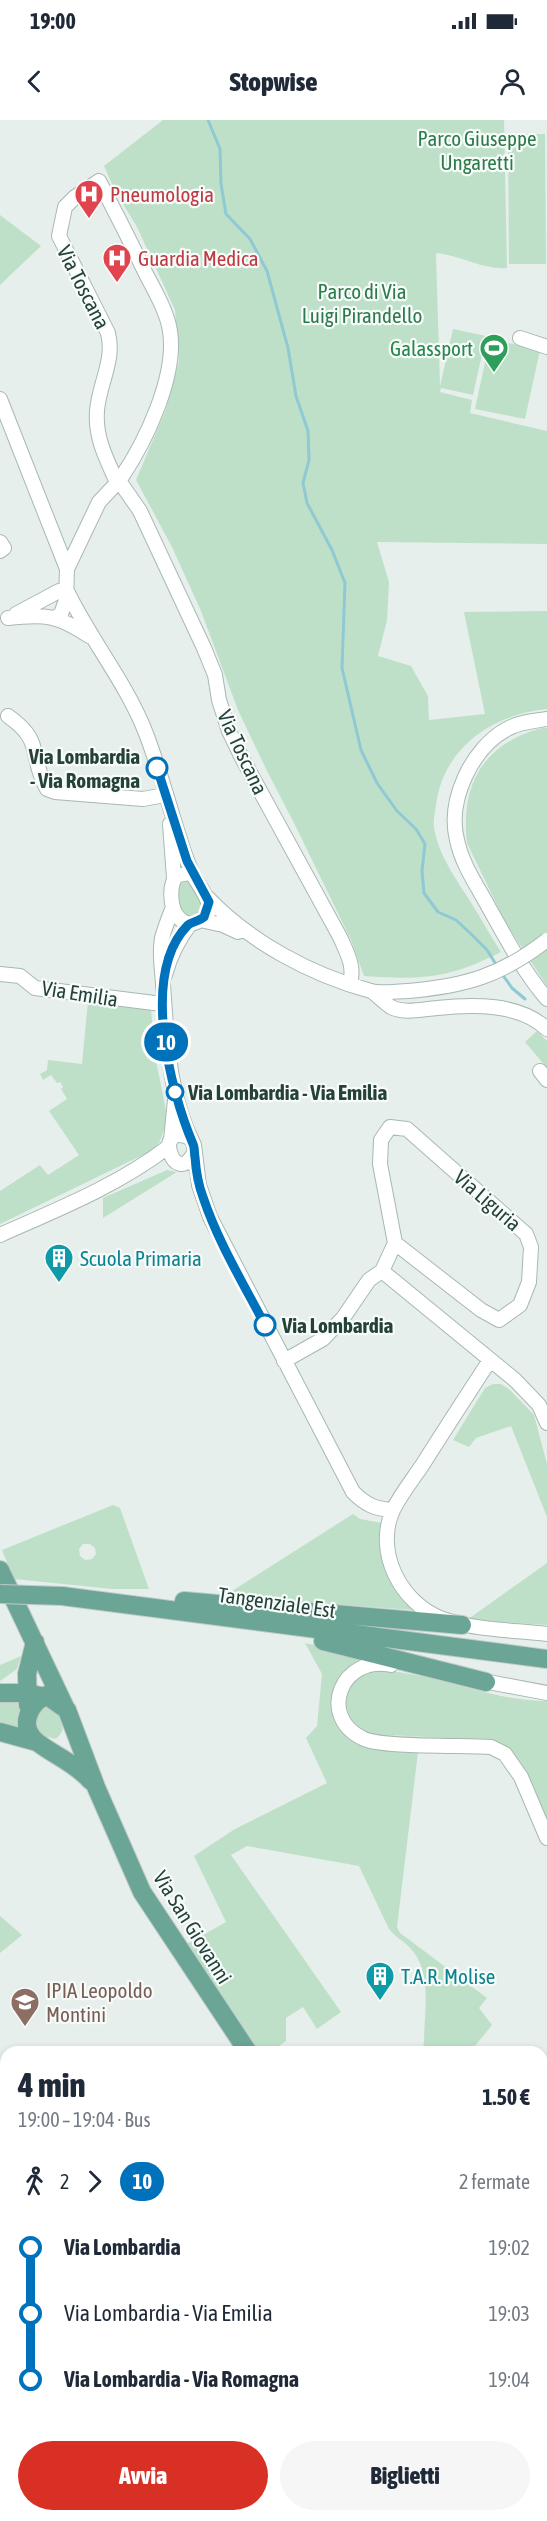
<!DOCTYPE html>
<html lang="it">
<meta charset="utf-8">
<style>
:root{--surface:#fff;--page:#f6f6f7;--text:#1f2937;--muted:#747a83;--accent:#d93025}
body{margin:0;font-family:"Asap Condensed",sans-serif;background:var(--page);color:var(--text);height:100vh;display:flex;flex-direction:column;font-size:22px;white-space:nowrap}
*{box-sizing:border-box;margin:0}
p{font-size:20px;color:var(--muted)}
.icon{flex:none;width:33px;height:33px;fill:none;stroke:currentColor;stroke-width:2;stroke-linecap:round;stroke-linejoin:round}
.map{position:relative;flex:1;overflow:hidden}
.drawer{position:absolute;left:0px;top:1926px;width:548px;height:476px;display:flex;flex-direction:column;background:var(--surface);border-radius:18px 18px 0 0;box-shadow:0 3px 9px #0003}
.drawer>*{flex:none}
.badge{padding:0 12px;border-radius:20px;font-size:21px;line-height:39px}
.map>.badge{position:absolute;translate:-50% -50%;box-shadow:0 0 0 3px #fff}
.legs{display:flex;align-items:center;gap:9px;height:66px;padding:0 18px;font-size:20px}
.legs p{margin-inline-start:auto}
.summary{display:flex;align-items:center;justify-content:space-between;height:102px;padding:0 18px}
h1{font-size:33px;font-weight:800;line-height:45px}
.primary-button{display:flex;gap:12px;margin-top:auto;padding:12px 18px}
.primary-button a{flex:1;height:69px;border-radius:36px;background:var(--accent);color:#fff;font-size:24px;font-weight:800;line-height:69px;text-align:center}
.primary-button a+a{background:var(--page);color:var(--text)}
ul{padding:0 18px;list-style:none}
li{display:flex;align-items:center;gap:21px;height:66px;font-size:22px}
li i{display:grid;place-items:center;width:9px;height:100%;margin:0 8px;background:currentColor}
li i::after{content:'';width:15px;height:15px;margin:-8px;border:4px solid;border-radius:50%;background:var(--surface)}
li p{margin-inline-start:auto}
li:first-child i{background:linear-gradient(#0000 50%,currentColor 0)}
li:last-child i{background:linear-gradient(currentColor 50%,#0000 0)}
.status{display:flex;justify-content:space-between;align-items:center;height:42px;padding:0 30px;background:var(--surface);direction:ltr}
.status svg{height:16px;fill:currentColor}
header{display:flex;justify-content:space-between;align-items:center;height:78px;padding:0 18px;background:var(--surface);font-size:27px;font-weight:800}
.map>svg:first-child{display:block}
</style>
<div class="status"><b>19:00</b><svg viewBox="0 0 49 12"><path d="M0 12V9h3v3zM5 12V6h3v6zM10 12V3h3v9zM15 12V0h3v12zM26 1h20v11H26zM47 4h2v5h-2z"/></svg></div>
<header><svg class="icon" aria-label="back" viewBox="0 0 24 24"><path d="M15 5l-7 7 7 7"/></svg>Stopwise<svg class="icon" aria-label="person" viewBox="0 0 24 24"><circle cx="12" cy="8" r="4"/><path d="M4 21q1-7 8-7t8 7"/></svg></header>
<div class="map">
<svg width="547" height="2401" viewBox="0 0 547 2401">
<rect width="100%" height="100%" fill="#e6efeb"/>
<path fill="#bfe0c8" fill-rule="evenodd" d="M163 0H504L507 148C483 150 460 135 436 133L440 266 453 209 486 216 473 275 441 268 440 272 472 280 470 293 547 311V424L377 422 389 462 387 500 378 536 411 546 428 576 429 600 485 594 464 492 547 491V589C493 594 443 628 436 685 435 692 433 701 434 708 439 738 460 764 475 789 484 804 492 818 501 832 448 859 422 860 364 856L351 820 294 703 266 649 238 590 201 491 172 427 136 360 166 289 179 241 175 190 137 107 115 71 104 46Z
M545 14 546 144H509L508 14Z
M0 95 41 126 0 165Z
M490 219 540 230 525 299 475 289Z
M542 608H547V866L505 802 467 723C460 664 484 623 542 608Z
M188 759 203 782 200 792 190 796C177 791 175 775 178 762Z
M88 881 151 890 155 936 168 1000 159 1023 151 1031 0 1104V1071L40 1045 48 1055 79 1035 49 991 67 979 61 969 63 967 60 962 57 963 51 955 43 960 40 954 47 950 48 940 82 944Z
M537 911 547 921V948L525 922Z
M167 1050 177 1052 103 1098V1078Z
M493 1264H501L509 1269 534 1295 547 1344V1397L511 1306 476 1318 469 1327 453 1320 485 1268Z
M113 1385 120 1388 149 1469H112L14 1459 2 1430ZM83 1424H90L95 1428 96 1434 92 1439 85 1440 80 1436 79 1429Z
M353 1394 360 1399 382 1403C379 1445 386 1459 413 1490L224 1476Z
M547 1443V1505L467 1500Z
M305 1523 371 1538C366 1539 359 1541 354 1544 328 1562 323 1605 354 1622 373 1632 397 1630 418 1632L397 1807 400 1813 487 1878 479 1888 492 1905 470 1932H422L424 1922C424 1892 433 1851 410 1828 404 1821 395 1817 389 1809L359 1746 247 1726 231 1735 341 1892 317 1909 303 1887 286 1898V1921L270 1932H259L185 1825 226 1802 194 1736 235 1709 327 1663 306 1618 317 1606 322 1554Z
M21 1536 17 1549 0 1561V1545Z
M370 1550C430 1550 487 1581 547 1581V1705C540 1688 528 1651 517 1638 498 1617 399 1616 368 1614 339 1596 337 1566 370 1550Z
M0 1577 20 1579 26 1616 0 1607Z
M44 1584 59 1592C63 1603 66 1610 56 1619L43 1616 35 1605V1591Z
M0 1796 22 1815 0 1833Z
M0 2182H6V2219H0Z
M6 2313V2342L0 2338V2321Z"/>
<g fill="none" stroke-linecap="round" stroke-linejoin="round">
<path stroke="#8ec9d4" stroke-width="3" d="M208 0 220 29 221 64 226 94 250 119 267 151 288 228 296 276 308 311 309 340 303 363 307 383 332 430 345 463 342 548 361 630 377 663 397 691 416 709 425 724 422 751 424 773 438 792 456 800 470 813 487 830 497 846
M502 854 512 868 525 879"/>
<g stroke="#a8b8b2" stroke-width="16">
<path id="minor" d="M520 218 547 227
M0 279 67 449
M115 358C105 336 95 316 97 291 99 263 115 241 108 213L59 116 65 87 75 77 99 61C115 91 130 121 145 152 154 170 167 191 170 211 177 256 146 321 121 358
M122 365 140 391 204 528 215 555 219 580 229 611 242 638 340 817C347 833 355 846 350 863
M0 422 4 428 0 431
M67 471C90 519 125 561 145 611 160 649 170 690 183 729 186 738 189 746 193 755 201 770 224 794 194 803 187 805 183 802 178 797 170 788 168 763 178 755L189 753 194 756
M16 494 59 471
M56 497 61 494 66 480 67 449 99 382 115 365
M8 498C45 494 58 495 89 516
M8 596C45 622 28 635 47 669L55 672 143 679 165 675
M547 599C534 601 519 602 507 609 472 628 447 680 457 720 462 744 476 764 488 786 506 818 523 851 547 879
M170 704 174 758
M207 777C250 822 311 855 371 871 382 874 397 871 408 871
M173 787C169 797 165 807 162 818 159 833 162 848 163 864 167 919 168 975 194 1025L199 1065 210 1097 353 1372C366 1385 375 1389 393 1390
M200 800 223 805 238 812
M0 854 20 856 35 868 162 884
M165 855C170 836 178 820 190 804
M373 872C379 877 385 883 391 887 404 894 423 889 437 888 473 884 519 883 547 909
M540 951 547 960
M190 1018C152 1000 174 1070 194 1033
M171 1020 175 980
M0 1115C58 1089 117 1066 168 1027
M382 1151 515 1260 539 1285 547 1303
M490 1240C468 1274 445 1309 423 1344 413 1359 401 1374 393 1390 374 1432 401 1484 443 1499 475 1510 513 1510 547 1514
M284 1241 323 1219 343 1198 369 1160 382 1151 395 1123 380 1044 381 1020 390 1007 407 1009 526 1114 531 1127 529 1162 520 1185 499 1200 481 1190 395 1123
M391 1545C342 1535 317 1595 362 1618 379 1628 465 1625 491 1627L505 1634 521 1657 547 1718
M478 1560 547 1573
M542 2045H547
M0 2199 6 2200
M0 2282H6
M280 2396 281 2401
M37 2401 41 2396
M173 2401 177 2396"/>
</g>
<g stroke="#c2cac8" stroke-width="20">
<path id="major" d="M0 1450 65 1587
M62 1476 547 1539
M184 1481 462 1505
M323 1521 486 1562
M0 1573H27L50 1578 67 1590 96 1667 142 1772 248 1932
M49 1574C30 1582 17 1606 37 1622 55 1636 75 1643 91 1661
M28 1585 27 1554 35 1522
M0 1612 37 1622
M542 2166 547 2169
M542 2386H547
M498 2401 508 2396"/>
</g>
<use href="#minor" stroke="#fff" stroke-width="14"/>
<use href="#major" stroke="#6aa596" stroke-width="18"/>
<path stroke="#5f7d75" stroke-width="3" stroke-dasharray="12 6" stroke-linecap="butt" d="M0 2224H6
M542 2228 547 2232"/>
<g stroke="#a8b8b2" stroke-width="16" stroke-linecap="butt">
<path id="minor-bridge" d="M408 871C465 866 501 856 547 820"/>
</g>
<g stroke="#c2cac8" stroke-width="20" stroke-linecap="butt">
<path id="major-bridge" d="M0 1474 62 1476"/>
</g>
<use href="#minor-bridge" stroke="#fff" stroke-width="14"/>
<use href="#major-bridge" stroke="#6aa596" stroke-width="18"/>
</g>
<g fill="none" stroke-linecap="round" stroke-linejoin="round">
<g stroke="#fff" stroke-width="14">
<path id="line-1" d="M157 648 187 741 209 782 204 797C199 801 192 802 188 805 140 853 170 970 193 1024 195 1028 194 1033 195 1037 196 1051 198 1064 203 1077 218 1122 243 1163 265 1205"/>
</g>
<use href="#line-1" stroke="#0072bc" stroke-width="9"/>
</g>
<defs>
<g id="hospital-pin" transform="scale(1.5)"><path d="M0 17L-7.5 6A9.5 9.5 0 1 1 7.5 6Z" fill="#e0444e" stroke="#f7fbf9"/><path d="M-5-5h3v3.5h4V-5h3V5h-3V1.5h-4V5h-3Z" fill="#fff"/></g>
<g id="stadium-pin" transform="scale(1.5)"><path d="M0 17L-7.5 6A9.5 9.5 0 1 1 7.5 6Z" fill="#2e9e5b" stroke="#f7fbf9"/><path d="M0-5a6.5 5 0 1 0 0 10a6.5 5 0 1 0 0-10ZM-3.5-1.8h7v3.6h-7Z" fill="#fff"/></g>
<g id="building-pin" transform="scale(1.5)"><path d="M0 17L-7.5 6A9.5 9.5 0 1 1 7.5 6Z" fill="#0f9aa8" stroke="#f7fbf9"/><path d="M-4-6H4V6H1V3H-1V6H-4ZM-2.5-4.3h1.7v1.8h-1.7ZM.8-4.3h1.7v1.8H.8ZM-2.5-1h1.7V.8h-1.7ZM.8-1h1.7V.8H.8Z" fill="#fff"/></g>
<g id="school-pin" transform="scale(1.5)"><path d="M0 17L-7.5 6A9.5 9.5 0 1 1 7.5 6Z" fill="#8d6e63" stroke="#f7fbf9"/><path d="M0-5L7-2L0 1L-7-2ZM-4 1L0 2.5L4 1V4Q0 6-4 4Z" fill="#fff"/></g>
</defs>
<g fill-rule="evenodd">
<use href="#hospital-pin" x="89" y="74"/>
<use href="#hospital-pin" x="117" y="138"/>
<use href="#stadium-pin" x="494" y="228"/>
<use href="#building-pin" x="59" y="1138"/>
<use href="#building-pin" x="380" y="1856"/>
<use href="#school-pin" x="25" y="1882"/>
</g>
<g fill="#fff" stroke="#0072bc" stroke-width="3">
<circle cx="157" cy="648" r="10"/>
<circle cx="175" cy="972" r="8"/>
<circle cx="265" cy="1205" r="10"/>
</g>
<g text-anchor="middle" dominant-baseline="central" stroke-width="4.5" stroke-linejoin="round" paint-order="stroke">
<g font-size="21" fill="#2d7a4b" stroke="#f7fbf9">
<text x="477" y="18">Parco Giuseppe<tspan x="477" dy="24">Ungaretti</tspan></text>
<text x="362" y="171">Parco di Via<tspan x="362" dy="24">Luigi Pirandello</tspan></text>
</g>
<g font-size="21" fill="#be3a42" stroke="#f7fbf9" text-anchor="start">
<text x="110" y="74">Pneumologia</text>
<text x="138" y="138">Guardia Medica</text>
</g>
<g font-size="21" fill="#24423a" stroke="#f7fbf9">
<text transform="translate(84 167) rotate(63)">Via Toscana</text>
<text transform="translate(243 632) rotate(65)">Via Toscana</text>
<text transform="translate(80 873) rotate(9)">Via Emilia</text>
<text transform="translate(488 1080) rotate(41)">Via Liguria</text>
<text transform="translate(277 1482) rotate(8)">Tangenziale Est</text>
<text transform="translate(193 1807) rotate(58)">Via San Giovanni</text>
</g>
<g font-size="21" fill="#27864d" stroke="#f7fbf9" text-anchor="end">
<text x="473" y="228">Galassport</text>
</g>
<g font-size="21" font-weight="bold" fill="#24423a" stroke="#f7fbf9" text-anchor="start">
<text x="140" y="636" text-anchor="end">Via Lombardia<tspan x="140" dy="24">- Via Romagna</tspan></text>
<text x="188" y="972">Via Lombardia - Via Emilia</text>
<text x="282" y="1205">Via Lombardia</text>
</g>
<g font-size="21" fill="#0d838f" stroke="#f7fbf9" text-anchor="start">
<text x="80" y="1138">Scuola Primaria</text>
<text x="401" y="1856">T.A.R. Molise</text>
</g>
<g font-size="21" fill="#785e54" stroke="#f7fbf9" text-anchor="start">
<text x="46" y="1870">IPIA Leopoldo<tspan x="46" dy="24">Montini</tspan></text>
</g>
</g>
</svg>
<b class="badge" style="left:166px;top:922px;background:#0072bc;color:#fff">10</b>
<section class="drawer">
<div class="summary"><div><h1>4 min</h1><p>19:00 – 19:04 · Bus</p></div><b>1.50 €</b></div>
<div class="legs"><svg class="icon" aria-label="walk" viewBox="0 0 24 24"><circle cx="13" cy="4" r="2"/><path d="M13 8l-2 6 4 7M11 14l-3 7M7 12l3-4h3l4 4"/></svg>2<svg class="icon" aria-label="forward" viewBox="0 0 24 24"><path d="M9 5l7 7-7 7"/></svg><b class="badge" style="background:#0072bc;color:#fff">10</b><p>2 fermate</p></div>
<ul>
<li><i style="color:#0072bc"></i><b>Via Lombardia</b><p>19:02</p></li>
<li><i style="color:#0072bc"></i><span>Via Lombardia - Via Emilia</span><p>19:03</p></li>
<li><i style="color:#0072bc"></i><b>Via Lombardia - Via Romagna</b><p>19:04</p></li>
</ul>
<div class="primary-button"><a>Avvia</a><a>Biglietti</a></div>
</section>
</div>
